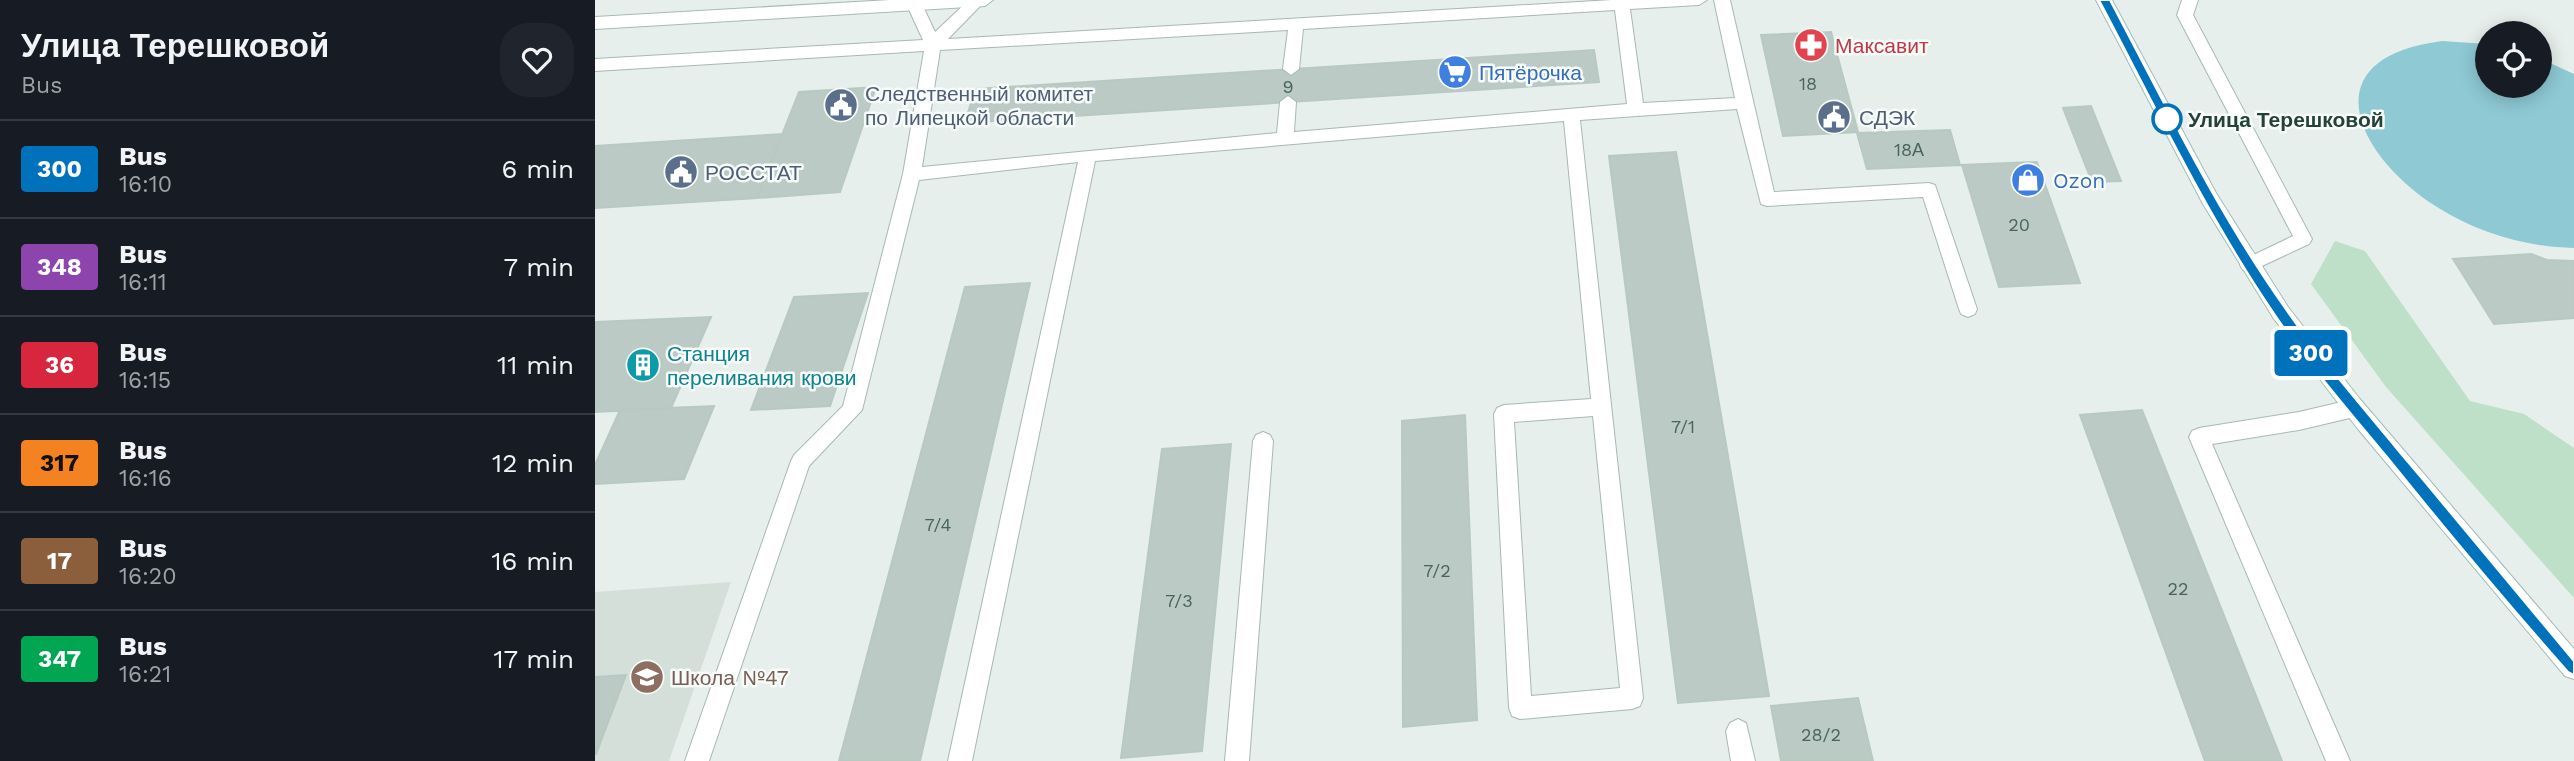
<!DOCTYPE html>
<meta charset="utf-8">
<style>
:root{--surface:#171b24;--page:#20242c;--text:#f1f3f6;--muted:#9ea1a6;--line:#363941}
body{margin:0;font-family:"Work Sans",sans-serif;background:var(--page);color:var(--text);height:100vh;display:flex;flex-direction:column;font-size:26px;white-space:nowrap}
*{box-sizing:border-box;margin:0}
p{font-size:23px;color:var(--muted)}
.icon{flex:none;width:38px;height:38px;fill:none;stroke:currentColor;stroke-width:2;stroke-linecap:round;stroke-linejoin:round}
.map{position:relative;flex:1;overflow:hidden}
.panel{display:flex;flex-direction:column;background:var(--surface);width:595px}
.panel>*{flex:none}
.badge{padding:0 14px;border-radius:5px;font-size:24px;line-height:46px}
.controls{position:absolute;left:1880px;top:21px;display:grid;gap:14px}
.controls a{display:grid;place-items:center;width:77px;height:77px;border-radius:50%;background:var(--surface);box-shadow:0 4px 18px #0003;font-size:35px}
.map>.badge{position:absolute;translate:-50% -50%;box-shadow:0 0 0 4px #fff}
.round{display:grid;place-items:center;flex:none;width:74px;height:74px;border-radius:28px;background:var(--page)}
.overview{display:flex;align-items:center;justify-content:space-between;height:119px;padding:0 21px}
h1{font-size:33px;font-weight:600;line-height:52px}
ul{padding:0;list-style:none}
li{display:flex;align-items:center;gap:21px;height:98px;padding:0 21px;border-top:2px solid var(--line)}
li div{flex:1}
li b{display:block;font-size:26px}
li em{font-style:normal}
li .badge{min-width:77px;font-weight:700;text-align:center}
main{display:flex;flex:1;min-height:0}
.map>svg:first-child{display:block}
</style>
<main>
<section class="panel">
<div class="overview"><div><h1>Улица Терешковой</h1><p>Bus</p></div><a class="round"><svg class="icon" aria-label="heart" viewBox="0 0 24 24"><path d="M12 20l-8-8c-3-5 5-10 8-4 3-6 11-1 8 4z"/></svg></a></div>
<ul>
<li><span class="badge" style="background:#0072bc;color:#fff">300</span><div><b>Bus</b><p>16:10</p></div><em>6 min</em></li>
<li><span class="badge" style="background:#8e44ad;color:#fff">348</span><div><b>Bus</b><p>16:11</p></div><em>7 min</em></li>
<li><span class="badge" style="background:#d7263d;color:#fff">36</span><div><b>Bus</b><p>16:15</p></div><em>11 min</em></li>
<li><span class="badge" style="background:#f58220;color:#111">317</span><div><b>Bus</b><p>16:16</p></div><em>12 min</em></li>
<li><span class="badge" style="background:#8b5e3c;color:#fff">17</span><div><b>Bus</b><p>16:20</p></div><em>16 min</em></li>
<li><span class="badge" style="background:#00a651;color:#fff">347</span><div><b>Bus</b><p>16:21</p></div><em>17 min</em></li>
</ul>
</section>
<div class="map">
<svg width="1979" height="761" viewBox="0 0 1979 761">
<rect width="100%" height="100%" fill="#e6efeb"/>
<path fill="#d4dfda" d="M136 582 74 761H0V592Z"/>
<path fill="#bfe0c8" d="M1740 241 1770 251 1875 401 1929 414 1979 448V598L1791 387 1716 284Z"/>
<path fill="#8ec9d4" d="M1847 41 1892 44V86H1944V58L1979 74V248C1931 247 1883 233 1842 207 1761 156 1714 58 1847 41Z"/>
<path fill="#bbcac4" stroke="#b8c9c2" stroke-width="2" d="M1236 32 1263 132 1188 136 1166 35Z
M999 50 1004 82 370 123 380 89Z
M281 87 245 192 162 198 204 92Z
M1496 106 1526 181 1497 182 1468 108Z
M1355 130 1365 165 1272 169 1262 133Z
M187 134 162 198 0 208V146Z
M1081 152 1174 696 1083 703 1014 156Z
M1442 162 1485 283 1404 287 1367 165Z
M1936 254 1952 260 1979 261V318L1899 324 1858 259Z
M435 283 325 761H244L370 287Z
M273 293 235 406 156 410 199 297Z
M116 317 76 408 0 412V322Z
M119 406 89 479 0 484V465L25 410Z
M1547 410 1687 761H1610L1485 415Z
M870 415 882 720 808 727 807 421Z
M636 444 607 751 526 758 567 449Z
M31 675 1 754H0V677Z
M1263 698 1278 761H1186L1176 706Z"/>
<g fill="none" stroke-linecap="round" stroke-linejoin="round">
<g stroke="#a8b8b2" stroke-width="2">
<path id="lane" d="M313 0H325L340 32 374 0H391L353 39 1017 0H1112L1104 5 1035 9 1048 103 1140 98 1119 0H1135L1179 192 1334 183 1340 185 1382 309 1380 314 1373 317 1366 314 1364 309 1328 197 1172 206 1166 204 1142 109 985 120 1048 698 1045 706 1037 709 925 719 917 716 914 708 899 414 902 408 909 405 996 399 969 121 500 161 377 761H353L483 162 324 180 267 410 214 466 114 761H90L196 461 199 455 248 406 308 174 329 51 0 71V59L328 40 311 3ZM1020 10 1032 104 699 132 701 102 693 96 685 102 682 133 327 167 345 50 693 30 688 69 696 75 704 69 708 29ZM998 416 1025 688 936 696 919 422Z
M1587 0H1603L1598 15 1717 239 1714 244 1654 272 1648 270 1645 265 1648 260 1698 236 1582 15Z
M1759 399 1766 402 1769 408 1766 414 1759 417 1704 430 1617 444 1755 761H1731L1594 437 1597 431 1604 428 1704 412Z
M668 432 675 435 678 441 654 761H630L658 441 661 435Z
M1143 719 1151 723 1160 761H1136L1131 731 1135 723Z"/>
</g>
<g stroke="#a4bbb3" stroke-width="2">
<path id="secondary" d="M295 0H398L390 6 0 29V17Z
M1501 0H1517L1621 193 1693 307 1764 398 1979 649V679L1970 676 1763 429 1679 319 1608 204Z"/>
</g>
<use href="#lane" fill="#fff" fill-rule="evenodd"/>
<use href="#secondary" fill="#fff" fill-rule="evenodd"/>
</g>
<path fill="#0072bc" stroke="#fff" stroke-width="2" d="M1504 0H1515C1570 104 1622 212 1690 308 1724 357 1764 403 1802 449 1862 520 1922 592 1979 661V675L1973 672C1911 602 1851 530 1792 457 1754 411 1714 365 1680 315 1612 216 1560 106 1504 0Z"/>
<defs>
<g id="pharmacy-disc" transform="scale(1.75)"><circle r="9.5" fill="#e0444e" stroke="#f7fbf9"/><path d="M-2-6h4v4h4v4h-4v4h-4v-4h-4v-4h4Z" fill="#fff"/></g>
<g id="supermarket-disc" transform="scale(1.75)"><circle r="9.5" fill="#3f7fe0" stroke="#f7fbf9"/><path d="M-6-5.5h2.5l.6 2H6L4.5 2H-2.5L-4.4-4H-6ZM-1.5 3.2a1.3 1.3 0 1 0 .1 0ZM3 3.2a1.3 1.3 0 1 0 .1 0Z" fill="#fff"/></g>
<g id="civic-disc" transform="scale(1.75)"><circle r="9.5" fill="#5c6f8a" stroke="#f7fbf9"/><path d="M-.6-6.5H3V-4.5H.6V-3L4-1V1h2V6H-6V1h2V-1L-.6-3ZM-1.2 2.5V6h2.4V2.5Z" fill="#fff"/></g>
<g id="shop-disc" transform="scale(1.75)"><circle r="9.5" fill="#3f7fe0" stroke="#f7fbf9"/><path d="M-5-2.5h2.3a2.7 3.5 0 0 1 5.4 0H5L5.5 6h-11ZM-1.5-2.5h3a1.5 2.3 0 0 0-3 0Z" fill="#fff"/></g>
<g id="building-disc" transform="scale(1.75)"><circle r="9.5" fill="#0f9aa8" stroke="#f7fbf9"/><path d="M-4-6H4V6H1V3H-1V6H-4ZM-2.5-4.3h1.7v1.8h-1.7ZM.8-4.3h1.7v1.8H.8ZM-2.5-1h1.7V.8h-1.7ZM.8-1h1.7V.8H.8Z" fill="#fff"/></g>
<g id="school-disc" transform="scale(1.75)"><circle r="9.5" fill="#8d6e63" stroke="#f7fbf9"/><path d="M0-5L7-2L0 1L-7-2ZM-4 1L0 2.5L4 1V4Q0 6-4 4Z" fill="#fff"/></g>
</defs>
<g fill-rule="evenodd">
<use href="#pharmacy-disc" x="1216" y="45"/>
<use href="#supermarket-disc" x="860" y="72"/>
<use href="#civic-disc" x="246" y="105"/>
<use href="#civic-disc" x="1239" y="117"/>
<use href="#civic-disc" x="86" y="172"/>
<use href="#shop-disc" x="1433" y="180"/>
<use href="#building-disc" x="48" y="365"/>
<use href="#school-disc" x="52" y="677"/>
</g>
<circle fill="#fff" stroke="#0072bc" stroke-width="3.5" cx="1572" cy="119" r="14"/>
<g text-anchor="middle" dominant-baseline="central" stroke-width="5" stroke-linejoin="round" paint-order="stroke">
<g font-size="18" fill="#4a645c">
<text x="1213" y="83">18</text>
<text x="693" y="86">9</text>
<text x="1314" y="149">18А</text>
<text x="1424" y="224">20</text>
<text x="1088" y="426">7/1</text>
<text x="343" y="524">7/4</text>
<text x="842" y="570">7/2</text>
<text x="1583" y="588">22</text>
<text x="584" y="600">7/3</text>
<text x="1226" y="734">28/2</text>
</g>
<g font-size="21" fill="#be3a42" stroke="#f7fbf9" text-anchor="start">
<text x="1240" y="45">Максавит</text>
</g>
<g font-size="21" fill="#366cbe" stroke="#f7fbf9" text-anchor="start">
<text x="884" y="72">Пятёрочка</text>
<text x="1458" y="180">Ozon</text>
</g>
<g font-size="21" fill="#4e5e75" stroke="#f7fbf9" text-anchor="start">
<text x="270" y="93">Следственный комитет<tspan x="270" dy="24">по Липецкой области</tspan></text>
<text x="1264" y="117">СДЭК</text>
<text x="110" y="172">РОССТАТ</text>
</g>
<g font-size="21" font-weight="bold" fill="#24423a" stroke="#f7fbf9" text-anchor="start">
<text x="1593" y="119">Улица Терешковой</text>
</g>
<g font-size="21" fill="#0d838f" stroke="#f7fbf9" text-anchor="start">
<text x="72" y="353">Станция<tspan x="72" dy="24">переливания крови</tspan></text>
</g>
<g font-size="21" fill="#785e54" stroke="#f7fbf9" text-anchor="start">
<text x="76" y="677">Школа №47</text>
</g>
</g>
</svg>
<div class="controls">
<a><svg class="icon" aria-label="locate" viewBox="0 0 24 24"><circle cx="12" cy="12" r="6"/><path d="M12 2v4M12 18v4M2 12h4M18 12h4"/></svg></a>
</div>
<b class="badge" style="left:1716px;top:353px;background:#0072bc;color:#fff">300</b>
</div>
</main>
